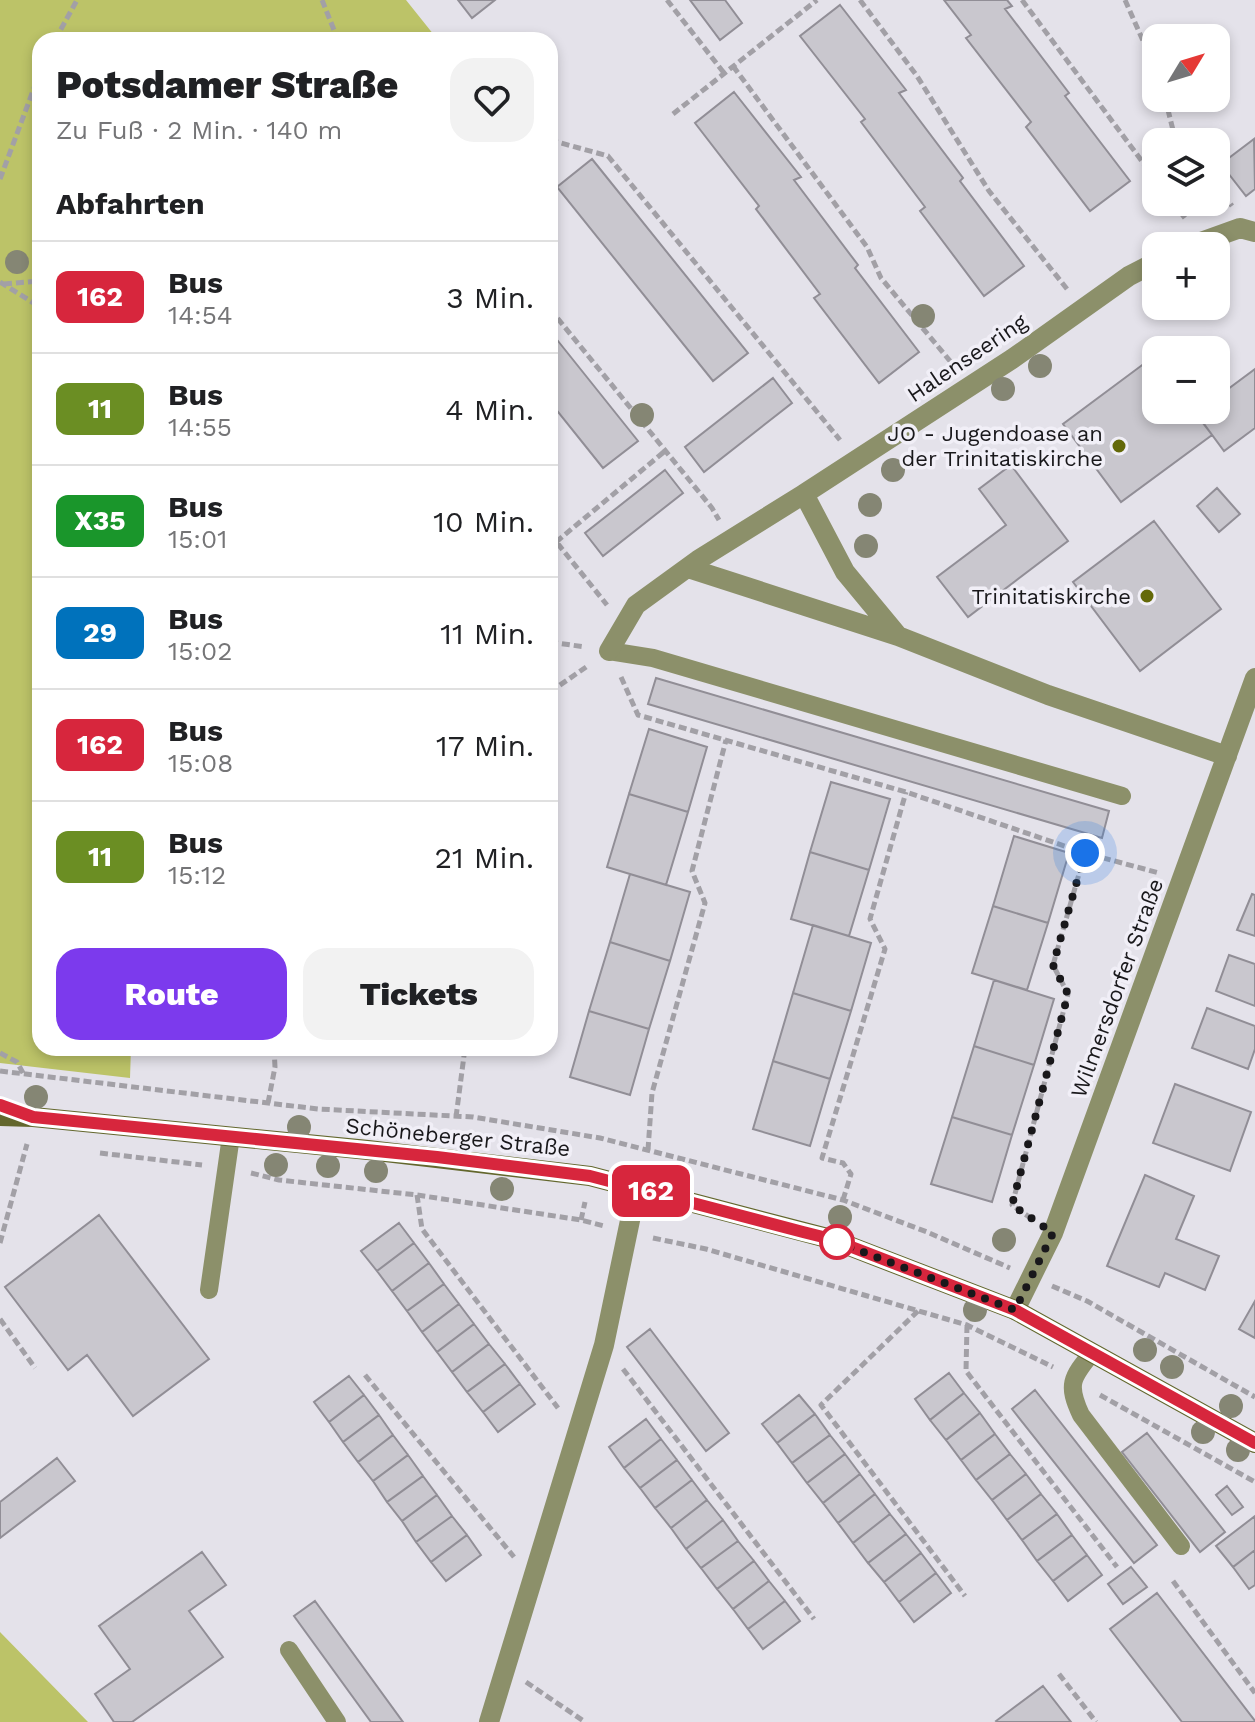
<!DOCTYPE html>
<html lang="de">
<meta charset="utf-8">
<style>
:root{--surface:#fff;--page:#f2f2f2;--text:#202124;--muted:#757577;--line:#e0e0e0;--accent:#7c3aed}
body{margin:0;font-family:"Work Sans",sans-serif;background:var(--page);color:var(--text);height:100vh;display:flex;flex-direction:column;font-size:30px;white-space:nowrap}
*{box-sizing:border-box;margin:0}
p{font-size:26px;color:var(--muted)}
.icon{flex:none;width:44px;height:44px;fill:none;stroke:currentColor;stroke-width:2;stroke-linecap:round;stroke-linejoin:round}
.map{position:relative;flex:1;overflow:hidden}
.panel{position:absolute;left:32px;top:32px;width:526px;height:1024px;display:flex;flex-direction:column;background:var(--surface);border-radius:24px;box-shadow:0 4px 12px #0003}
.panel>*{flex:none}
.badge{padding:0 16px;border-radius:12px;font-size:28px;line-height:52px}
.needle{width:52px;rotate:52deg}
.buttons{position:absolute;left:1142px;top:24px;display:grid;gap:16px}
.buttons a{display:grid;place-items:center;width:88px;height:88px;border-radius:16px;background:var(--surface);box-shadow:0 4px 12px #0003;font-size:40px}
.you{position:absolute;width:40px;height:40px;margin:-20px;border:6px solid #fff;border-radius:50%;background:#1a73e8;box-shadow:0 0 0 12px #1a73e833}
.map>.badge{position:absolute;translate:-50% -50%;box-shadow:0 0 0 4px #fff}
h2{padding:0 24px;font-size:30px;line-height:72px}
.round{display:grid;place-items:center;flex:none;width:84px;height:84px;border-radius:24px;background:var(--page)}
.headline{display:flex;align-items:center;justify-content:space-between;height:136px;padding:0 24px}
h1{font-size:38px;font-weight:800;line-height:60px}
.button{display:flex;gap:16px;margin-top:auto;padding:16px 24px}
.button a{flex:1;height:92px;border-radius:24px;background:var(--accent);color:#fff;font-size:32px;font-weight:800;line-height:92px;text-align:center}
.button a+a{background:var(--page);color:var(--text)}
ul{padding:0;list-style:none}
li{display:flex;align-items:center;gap:24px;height:112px;padding:0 24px;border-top:2px solid var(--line)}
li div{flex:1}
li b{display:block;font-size:30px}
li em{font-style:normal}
li .badge{min-width:88px;font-weight:700;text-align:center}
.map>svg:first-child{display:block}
</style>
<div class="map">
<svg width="1255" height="1722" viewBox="0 0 1255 1722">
<rect width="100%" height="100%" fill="#e4e2ea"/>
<path fill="#bcc368" d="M0 0H406L438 40H40V1048H131L130 1078 0 1063Z
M0 1632 88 1722H0Z"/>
<path fill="#c9c7ce" stroke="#918e96" stroke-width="2" d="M458 0H495L472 18Z
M690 0H725L742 23 720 40Z
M944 0H1007L1012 6 1005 9 1069 93 1065 96 1130 181 1090 211 1026 127 1031 122 966 38 971 35Z
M840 5 906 90 899 93 963 178 960 181 1024 266 984 296 920 211 925 207 861 122 865 119 800 36Z
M734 92 801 177 794 180 858 265 855 268 919 352 879 383 814 298 820 294 756 209 759 206 695 123Z
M1254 139 1255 189 1246 196 1221 164Z
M592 159 748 353 713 381 557 187Z
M550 331 638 441 603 468 550 402Z
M1153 357 1156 360V410H1193L1212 435 1121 502 1063 424Z
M1255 369V428L1224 451 1196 413 1200 410H1216V398Z
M773 378 792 403 704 472 685 447Z
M1011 465 1068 541 968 617 937 577 1006 525 979 489Z
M665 470 683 493 603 556 585 533Z
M1217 488 1240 514 1219 532 1197 506Z
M1154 521 1221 609 1140 671 1073 582Z
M656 678 1109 811 1102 838 648 704Z
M649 729 707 747 688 812 629 794Z
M831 782 890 799 869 870 810 852Z
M629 794 688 812 666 885 607 867Z
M1014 836 1069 853 1048 923 993 906Z
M810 852 869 870 849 936 791 919Z
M630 874 690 892 670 961 610 942Z
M1252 894 1255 895V936L1237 930Z
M993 906 1048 923 1027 990 972 973Z
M813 925 871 943 851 1011 793 993Z
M610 942 670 961 649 1029 589 1011Z
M1229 955 1255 964V1006L1216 991Z
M994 980 1054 999 1034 1065 974 1046Z
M793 993 851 1011 830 1079 773 1061Z
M1207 1008 1255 1026V1049L1248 1069 1192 1048Z
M589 1011 649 1029 630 1095 570 1077Z
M974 1046 1034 1065 1012 1135 952 1117Z
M773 1061 830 1079 810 1146 753 1129Z
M1175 1084 1251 1112 1230 1171 1153 1143Z
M952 1117 1012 1135 992 1202 931 1184Z
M1145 1175 1194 1196 1176 1239 1219 1256 1205 1290 1165 1273 1159 1287 1107 1266Z
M99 1215 209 1359 133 1416 87 1355 68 1370 5 1287Z
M399 1223 414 1243 377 1271 361 1251Z
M414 1243 429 1263 392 1291 377 1271Z
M429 1263 444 1284 407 1311 392 1291Z
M444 1284 459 1304 422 1332 407 1311Z
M1255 1301V1338L1239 1329Z
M459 1304 474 1324 437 1352 422 1332Z
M474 1324 489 1344 452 1372 437 1352Z
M650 1329 729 1433 706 1451 627 1347Z
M489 1344 505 1364 467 1392 452 1372Z
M505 1364 520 1384 483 1412 467 1392Z
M949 1373 964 1393 930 1420 915 1399Z
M349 1376 364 1395 329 1422 314 1402Z
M520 1384 535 1404 498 1432 483 1412Z
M1035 1390 1157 1545 1134 1563 1012 1409Z
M964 1393 980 1413 946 1440 930 1420Z
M364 1395 379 1415 343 1442 329 1422Z
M799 1395 815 1414 777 1443 762 1424Z
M980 1413 995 1434 961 1460 946 1440Z
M815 1414 830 1435 792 1463 777 1443Z
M379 1415 393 1435 358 1462 343 1442Z
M646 1419 661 1439 624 1468 609 1447Z
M1147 1433 1225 1532 1200 1552 1122 1452Z
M995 1434 1010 1454 976 1480 961 1460Z
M393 1435 408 1455 373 1481 358 1462Z
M830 1435 845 1454 807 1483 792 1463Z
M661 1439 677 1460 640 1488 624 1468Z
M845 1454 860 1474 823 1503 807 1483Z
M1010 1454 1026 1474 992 1500 976 1480Z
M408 1455 423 1476 387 1502 373 1481Z
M57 1458 75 1481 0 1538V1502Z
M677 1460 692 1480 655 1508 640 1488Z
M860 1474 875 1494 838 1523 823 1503Z
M1026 1474 1041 1494 1007 1520 992 1500Z
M423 1476 437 1495 402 1521 387 1502Z
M692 1480 707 1500 671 1528 655 1508Z
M1227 1486 1243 1507 1232 1515 1216 1495Z
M875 1494 890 1514 853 1543 838 1523Z
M1041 1494 1057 1514 1022 1540 1007 1520Z
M437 1495 452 1516 416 1542 402 1521Z
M707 1500 723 1520 686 1549 671 1528Z
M890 1514 906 1534 868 1563 853 1543Z
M1057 1514 1072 1535 1037 1561 1022 1540Z
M452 1516 467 1535 431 1562 416 1542Z
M1255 1516V1550L1233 1567 1216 1546Z
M723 1520 738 1541 701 1568 686 1549Z
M906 1534 921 1553 884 1582 868 1563Z
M467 1535 481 1555 446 1581 431 1562Z
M1072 1535 1087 1555 1053 1581 1037 1561Z
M738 1541 754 1561 717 1589 701 1568Z
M1255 1550V1585L1249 1589 1233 1567Z
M202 1552 226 1585 189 1611 223 1657 132 1722H114L95 1694 130 1669 99 1626Z
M921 1553 936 1573 899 1602 884 1582Z
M1087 1555 1102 1575 1068 1601 1053 1581Z
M754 1561 769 1581 733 1609 717 1589Z
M1131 1567 1147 1587 1123 1604 1108 1584Z
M936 1573 951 1593 914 1622 899 1602Z
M769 1581 785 1601 748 1629 733 1609Z
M1157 1593 1255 1721V1722H1182L1110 1629Z
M315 1601 403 1722H371L294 1616Z
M785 1601 800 1621 763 1649 748 1629Z
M1043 1686 1071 1722H997L996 1721Z"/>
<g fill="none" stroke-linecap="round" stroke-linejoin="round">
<path stroke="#a2a0a6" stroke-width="5" stroke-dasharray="8 4" stroke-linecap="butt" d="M322 0 338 40
M667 0 724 73
M860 0 917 76 989 191 1067 289
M1022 0 1156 180
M1125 0 1156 70
M55 40 77 0
M733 66 867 247 881 278 955 367
M1165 98 1176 142
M673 114 817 0
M550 140 608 156 840 440
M0 179 40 72
M1216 185 1232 206
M1173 202 1187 221
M0 282 40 307
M4 284 40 281
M550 309 712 508 719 520
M550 534 607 605
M556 542 665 451
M550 642 585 647
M621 677 638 715 906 792 1085 853 1159 873
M550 692 589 665
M0 1053 17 1062 23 1073
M0 1071 318 1109 473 1117 600 1138 843 1200 927 1232 1010 1268
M268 1103 275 1067 274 1048
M456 1117 465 1048
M648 1150 652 1093 705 903 692 871 726 740
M100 1153 202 1165
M251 1173 279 1180 417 1195 581 1220 604 1226
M417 1195 422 1229 558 1408
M843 1200 851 1174 843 1163 822 1158 885 949 870 919 906 792
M1032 1219 1012 1205 1068 994 1053 965 1085 853
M581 1220 585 1202
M653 1238 706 1249 967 1325 1053 1367
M0 1243 27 1144
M1052 1286 1087 1301 1255 1397
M918 1311 821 1405 965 1596
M0 1319 35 1368
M967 1325 966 1371 1117 1567
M623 1369 814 1619
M365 1375 514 1557
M1100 1395 1255 1482
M1173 1581 1255 1693
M1059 1674 1096 1722
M526 1682 585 1722"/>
<path stroke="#8c906a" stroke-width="18" d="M609 651 653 658 1122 796
M209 1290 231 1136
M1092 1353C1071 1378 1067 1385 1081 1415L1181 1546
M289 1650 337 1722"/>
<path stroke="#8c906a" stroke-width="20" d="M1190 246 1240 228 1255 232
M1156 262 1129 276 1012 359 804 494 845 572 898 636 1048 695 1227 756
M688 568 898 636
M609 651 636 605 698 560 804 494
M1015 1310 1053 1233 1255 678
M489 1722 604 1345 637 1187"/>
<path stroke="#63672d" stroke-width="20" d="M0 1116 33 1117 368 1150 590 1176 831 1239 1015 1310 1255 1443"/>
</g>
<g fill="#858674">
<circle cx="17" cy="262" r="12"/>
<circle cx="923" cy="316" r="12"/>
<circle cx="1040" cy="366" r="12"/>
<circle cx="1003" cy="389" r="12"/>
<circle cx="642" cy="415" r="12"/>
<circle cx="893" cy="470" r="12"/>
<circle cx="870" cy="505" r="12"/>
<circle cx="866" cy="546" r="12"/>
<circle cx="36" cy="1097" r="12"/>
<circle cx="299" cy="1127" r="12"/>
<circle cx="276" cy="1165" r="12"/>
<circle cx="328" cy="1166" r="12"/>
<circle cx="376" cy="1171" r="12"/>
<circle cx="502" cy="1189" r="12"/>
<circle cx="840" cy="1217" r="12"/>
<circle cx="1004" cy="1240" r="12"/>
<circle cx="975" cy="1310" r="12"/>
<circle cx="1145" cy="1350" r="12"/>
<circle cx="1172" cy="1367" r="12"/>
<circle cx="1231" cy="1406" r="12"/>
<circle cx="1203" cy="1432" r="12"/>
<circle cx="1238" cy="1450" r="12"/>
</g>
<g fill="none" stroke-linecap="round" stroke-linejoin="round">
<g stroke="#fff" stroke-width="18">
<path id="line" d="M0 1105 33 1117 437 1157 590 1176 803 1232 831 1239 1015 1310 1255 1443"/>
</g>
<use href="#line" stroke="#d7263d" stroke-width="12"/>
<path stroke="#19181b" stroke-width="8" stroke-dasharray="0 14.4" d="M837 1242 1015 1310 1053 1233 1012 1205 1068 994 1053 965 1085 853"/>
</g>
<g fill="#646909" stroke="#f1eff7" stroke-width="3">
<circle cx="1119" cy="446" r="8"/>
<circle cx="1147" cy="596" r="8"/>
</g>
<circle fill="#fff" stroke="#d7263d" stroke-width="4" cx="837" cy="1242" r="16"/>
<g text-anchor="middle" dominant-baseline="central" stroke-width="7" stroke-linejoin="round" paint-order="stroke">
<g font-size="22" fill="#19181b" stroke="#f1eff7">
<text transform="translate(967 358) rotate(-34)">Halenseering</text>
<text transform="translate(1117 988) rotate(-70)">Wilmersdorfer Straße</text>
<text transform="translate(458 1137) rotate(6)">Schöneberger Straße</text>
</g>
<g font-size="22" fill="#19181b" stroke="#f1eff7" text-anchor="end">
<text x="1103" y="433">JO - Jugendoase an<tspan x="1103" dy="25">der Trinitatiskirche</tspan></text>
<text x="1131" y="596">Trinitatiskirche</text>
</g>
</g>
</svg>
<div class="buttons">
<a><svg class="needle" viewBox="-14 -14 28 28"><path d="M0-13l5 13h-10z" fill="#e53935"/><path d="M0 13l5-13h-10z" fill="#757577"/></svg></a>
<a><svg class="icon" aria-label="layers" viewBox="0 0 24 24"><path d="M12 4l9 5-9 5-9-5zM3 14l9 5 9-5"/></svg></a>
<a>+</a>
<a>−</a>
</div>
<div class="you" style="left:1085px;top:853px"></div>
<b class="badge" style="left:651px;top:1191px;background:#d7263d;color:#fff">162</b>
<section class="panel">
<div class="headline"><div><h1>Potsdamer Straße</h1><p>Zu Fuß · 2 Min. · 140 m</p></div><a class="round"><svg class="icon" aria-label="heart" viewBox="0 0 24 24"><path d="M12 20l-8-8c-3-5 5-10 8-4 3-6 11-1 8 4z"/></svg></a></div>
<h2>Abfahrten</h2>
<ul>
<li><span class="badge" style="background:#d7263d;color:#fff">162</span><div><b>Bus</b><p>14:54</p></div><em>3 Min.</em></li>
<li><span class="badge" style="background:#6b8e23;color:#fff">11</span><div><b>Bus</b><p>14:55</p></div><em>4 Min.</em></li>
<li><span class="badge" style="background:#1a962b;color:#fff">X35</span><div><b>Bus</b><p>15:01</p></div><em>10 Min.</em></li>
<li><span class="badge" style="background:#0072bc;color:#fff">29</span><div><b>Bus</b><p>15:02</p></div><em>11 Min.</em></li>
<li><span class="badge" style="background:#d7263d;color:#fff">162</span><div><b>Bus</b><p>15:08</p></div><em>17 Min.</em></li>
<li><span class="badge" style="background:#6b8e23;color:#fff">11</span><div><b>Bus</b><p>15:12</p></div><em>21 Min.</em></li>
</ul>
<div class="button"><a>Route</a><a>Tickets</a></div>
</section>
</div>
